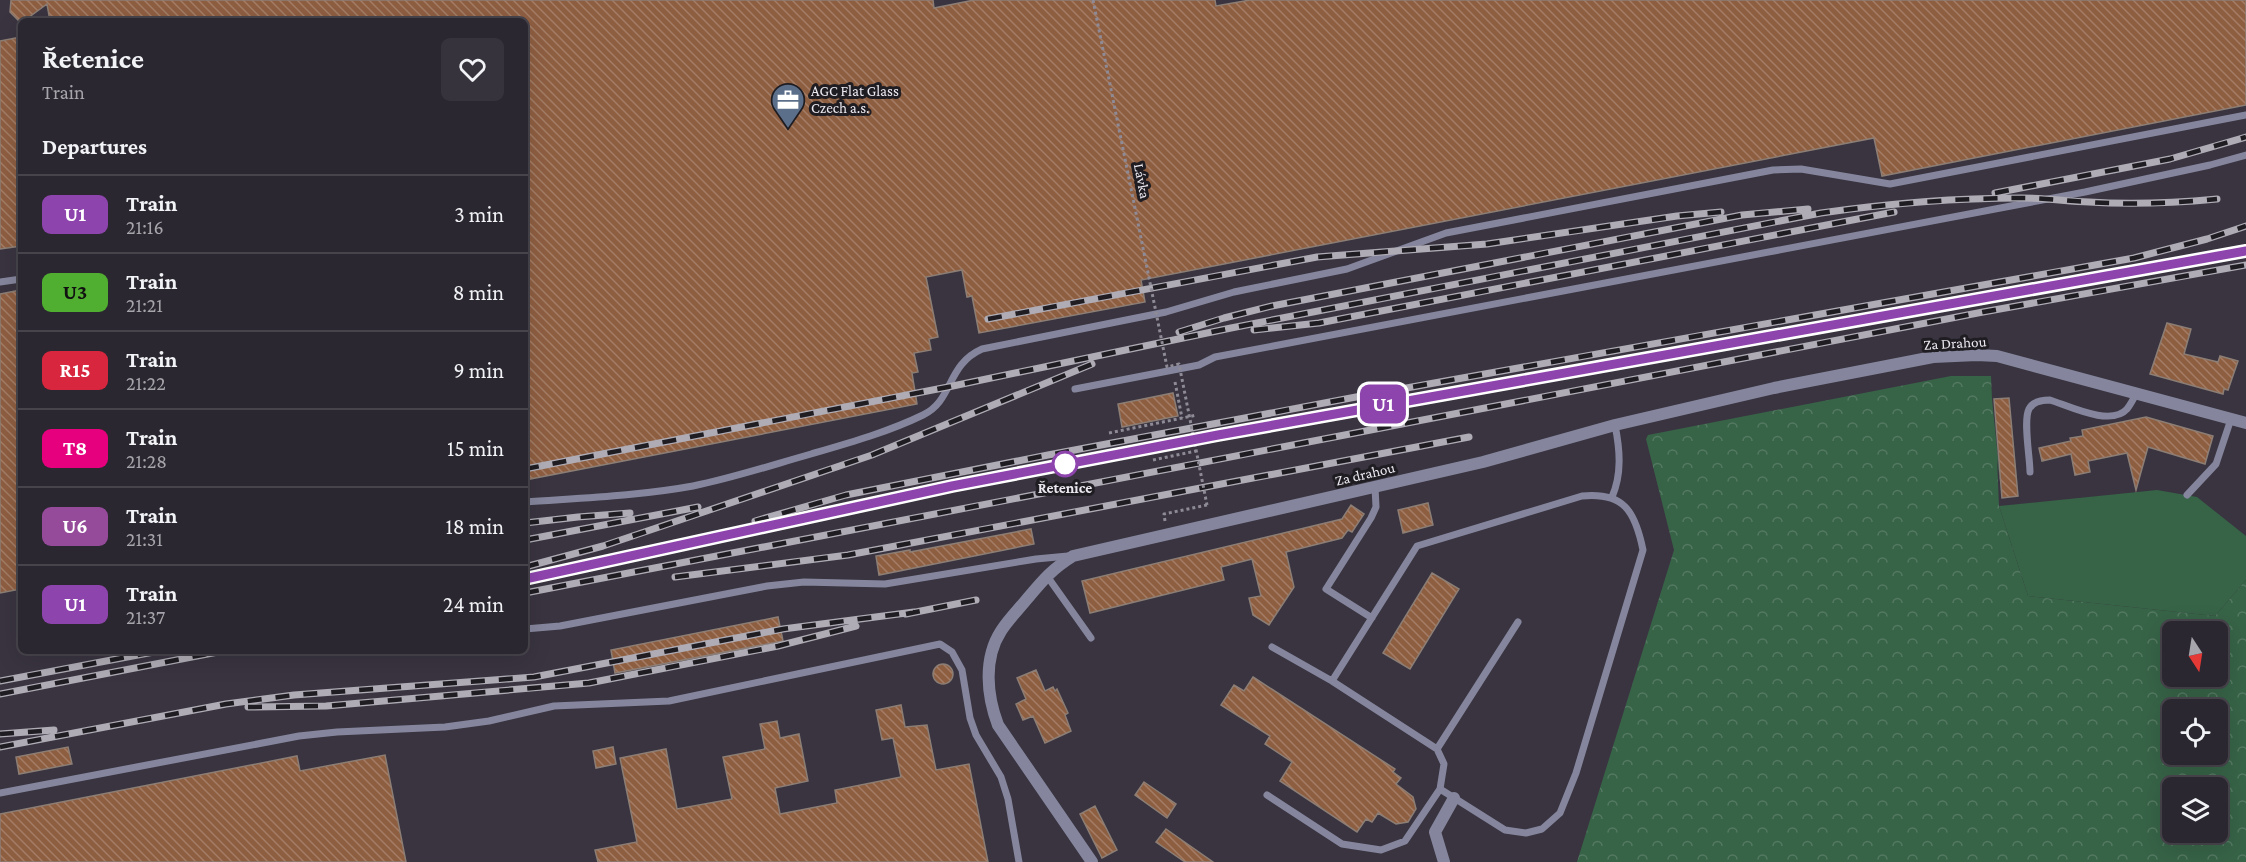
<!DOCTYPE html>
<meta charset="utf-8">
<style>
:root{--surface:#2b2730;--page:#37333c;--text:#f1f3f6;--muted:#a6a5ab;--line:#47444c}
body{margin:0;font-family:"Crimson Pro",serif;background:var(--page);color:var(--text);height:100vh;display:flex;flex-direction:column;font-size:22px;white-space:nowrap}
*{box-sizing:border-box;margin:0}
p{font-size:20px;color:var(--muted)}
.icon{flex:none;width:33px;height:33px;fill:none;stroke:currentColor;stroke-width:2;stroke-linecap:round;stroke-linejoin:round}
.map{position:relative;flex:1;overflow:hidden}
.drawer{position:absolute;left:18px;top:18px;width:510px;height:636px;display:flex;flex-direction:column;background:var(--surface);border-radius:9px;box-shadow:0 6px 24px #0002,0 0 0 2px var(--line)}
.drawer>*{flex:none}
.badge{padding:0 12px;border-radius:9px;font-size:21px;line-height:39px}
.needle{width:39px;rotate:168deg}
.controls{position:absolute;left:2162px;top:621px;display:grid;gap:12px}
.controls a{display:grid;place-items:center;width:66px;height:66px;border-radius:9px;background:var(--surface);box-shadow:0 6px 24px #0002,0 0 0 2px var(--line);font-size:30px}
.map>.badge{position:absolute;translate:-50% -50%;box-shadow:0 0 0 3px #fff}
h2{padding:0 24px;font-size:22px;line-height:54px}
.round{display:grid;place-items:center;flex:none;width:63px;height:63px;border-radius:9px;background:var(--page)}
.head{display:flex;align-items:center;justify-content:space-between;height:102px;padding:0 24px}
h1{font-size:28px;font-weight:700;line-height:45px}
ul{padding:0;list-style:none}
li{display:flex;align-items:center;gap:18px;height:78px;padding:0 24px;border-top:2px solid var(--line)}
li div{flex:1}
li b{display:block;font-size:22px}
li em{font-style:normal}
li .badge{min-width:66px;font-weight:700;text-align:center}
.map>svg:first-child{display:block}
</style>
<div class="map">
<svg width="2246" height="862" viewBox="0 0 2246 862">
<defs>
<pattern id="forest-crowns" width="20" height="18" patternUnits="userSpaceOnUse" patternTransform="scale(1.5)"><rect width="20" height="18" fill="#376347"/><path d="M2 6a3 3 0 1 1 6 0M12 15a3 3 0 1 1 6 0" fill="none" stroke="#547962"/></pattern>
<pattern id="building-back-hatch" width="6" height="6" patternUnits="userSpaceOnUse" patternTransform="scale(1.5)"><rect width="6" height="6" fill="#8e5e41"/><path d="M-1 5l2 2M0 0l6 6M5-1l2 2" fill="none" stroke="#a37d66"/></pattern>
</defs>
<rect width="100%" height="100%" fill="#393440"/>
<path fill="#376347" d="M2157 490 2197 497 2246 536V580L2215 616 2028 596 1999 506Z"/>
<path fill="url(#forest-crowns)" fill-rule="evenodd" d="M1951 376H1991L1992 399 2002 498 1997 458 1999 506 2028 596 2215 616 2246 580V862H1577L1674 550 1646 439 1648 435ZM2172 632H2217V676H2172ZM2172 710H2217V754H2172ZM2172 788H2217V832H2172Z"/>
<path fill="url(#building-back-hatch)" stroke="#8c7e75" stroke-width="1.5" d="M11 0H933L934 8 974 0H1215L1216 6 1250 0H2246V105L1882 176 1874 138 1141 280 1145 302 979 333 972 296 967 297 962 270 926 277 938 337 929 339 931 350 914 353 918 372 912 373 917 404 525 480V21H50L47 4 21 23 10 12Z
M21 37V246L0 249V41Z
M21 290V589L0 593V294Z
M2167 323 2191 329 2184 354 2218 362 2220 356 2238 361 2228 390 2224 389 2223 394 2150 374Z
M1173 393 1178 416 1122 427 1118 404Z
M2009 398 2018 496 2002 498 1994 399Z
M2146 417 2213 436 2205 464 2148 447 2136 490 2127 453 2088 461 2090 472 2075 475 2071 454 2042 461 2039 448 2071 441 2070 438 2083 436 2082 430Z
M1428 503 1433 525 1403 533 1398 510Z
M1351 505 1364 514 1352 532 1348 530 1342 538 1286 552 1294 587 1269 625 1253 615 1249 598 1261 596 1252 559 1221 567 1224 580 1090 613 1082 581 1342 519Z
M1031 529 1034 544 879 575 876 556 910 550V552Z
M1432 573 1459 589 1410 669 1383 653Z
M778 617 783 641 615 673 611 650Z
M933 674a10 10 0 1 1 20 0a10 10 0 1 1-20 0Z
M1036 670 1045 691 1053 687 1055 691 1057 689 1068 713 1065 715 1071 731 1045 743 1033 716 1023 720 1016 704 1026 699 1017 678Z
M1253 677 1395 769 1393 772 1401 778 1396 784 1413 797 1416 809 1408 822 1396 824 1378 813 1372 822 1366 819 1357 832 1280 781 1292 762 1265 744 1270 736 1221 705 1234 685 1244 691Z
M901 705 905 727 927 725 936 770 969 764 988 862H598L595 850 637 842 620 758 666 749 677 809 732 799 723 757 765 749 760 724 777 721 780 738 799 734 808 781 775 788 780 814 837 803 835 790 901 777 893 738 882 740 876 710Z
M68 747 72 764 19 774 16 757Z
M613 747 616 764 596 768 593 751Z
M385 755 406 862H0V814L297 756 300 771Z
M1144 782 1176 804 1167 818 1135 795Z
M1095 806 1117 850 1102 858 1080 814Z
M1166 829 1213 862H1185L1156 842Z"/>
<g fill="none" stroke-linecap="round" stroke-linejoin="round">
<path stroke="#8f8b96" stroke-width="3" stroke-dasharray="3 3" stroke-linecap="butt" d="M1175 382 1182 418
M1109 433 1197 415
M1153 460 1196 451
M1165 521 1164 514 1207 505"/>
<path stroke="#85869d" stroke-width="7" d="M0 282 21 279
M1075 389 1199 365 1215 357 2085 192 2210 165 2246 155
M2030 472C2030 458 2023 420 2029 409 2033 401 2042 400 2050 400 2069 406 2111 427 2127 409 2131 404 2134 398 2137 392
M2187 495 2216 464 2231 419
M1612 497C1622 474 1620 450 1615 425
M525 502C581 498 638 496 693 486 733 478 772 465 811 454 849 443 888 432 923 415 954 400 946 365 982 349L1166 312 1234 292 1347 269 1446 233 1773 170 1801 169 1890 184 2246 115
M1047 576 1091 638
M1372 618 1326 589 1371 518 1376 507 1375 487
M525 629 560 626 767 586 804 582 885 584 1036 559 1068 556
M1332 681 1417 546 1582 496C1624 492 1635 511 1643 550L1576 773 1560 813 1542 829 1526 833 1505 830 1440 789
M1437 749 1518 622
M0 793 299 736 337 732 445 727 489 721 554 706 669 701 940 644 952 652 962 670 970 718 976 735 1001 777 1008 799 1019 862
M1267 795 1342 844 1381 850 1405 841 1440 789 1444 764 1437 749 1332 681 1272 647"/>
<path stroke="#85869d" stroke-width="12" d="M1092 862 998 725C987 696 983 659 1001 631 1008 620 1018 610 1027 599 1043 580 1052 569 1073 556L1483 462 1615 425 1774 388 1933 357 1977 355 1997 356 2246 423
M1444 862 1435 832 1454 798"/>
<g stroke="#afacb5" stroke-width="7">
<path id="rail" d="M1995 193 2170 159 2246 137
M988 319 1317 257 1487 244 1677 216 1721 212
M1254 330 1319 323 1894 212
M1179 332 1224 318 1272 306 1742 215 1808 209
M525 469 948 387 1231 328 1821 213C1884 204 1957 198 2021 198 2044 198 2066 201 2089 202 2132 205 2174 203 2217 199
M755 521 846 495 1048 455 1356 397 2134 258 2207 239 2246 226
M525 523 578 517 630 513
M525 540 698 507
M525 567 603 546 872 455 1092 364
M675 577 848 555 1469 437
M525 579 973 482 1218 435 2246 251
M525 593 1983 312 2246 265
M906 614 976 600
M0 681 159 651
M0 694 223 651
M248 707 326 706 589 683 778 646 856 626
M0 734 54 730
M0 747 226 704 294 695 534 677 783 629 914 612"/>
</g>
<use href="#rail" stroke="#1f1d22" stroke-width="4.5" stroke-dasharray="14" stroke-linecap="butt"/>
<path stroke="#8f8b96" stroke-width="3" stroke-dasharray="3 3" stroke-linecap="butt" d="M1093 0 1167 367 1179 364 1207 505"/>
</g>
<g fill="none" stroke-linecap="round" stroke-linejoin="round">
<g stroke="#fff" stroke-width="14">
<path id="line" d="M525 579 952 486 1218 435 2246 251"/>
</g>
<use href="#line" stroke="#8e44ad" stroke-width="9"/>
</g>
<defs>
<g id="office-pin" transform="scale(1.725)"><path d="M0 17L-7.5 6A9.5 9.5 0 1 1 7.5 6Z" fill="#5c6f8a" stroke="#1f1d22"/><path d="M-6-3h4V-5.5h4V-3h4V5H-6ZM-1-4.5V-3h2v-1.5ZM-6 0V1H6V0Z" fill="#fff"/></g>
</defs>
<g fill-rule="evenodd">
<use href="#office-pin" x="788" y="100"/>
</g>
<circle fill="#fff" stroke="#8e44ad" stroke-width="3" cx="1065" cy="464" r="12"/>
<g text-anchor="middle" dominant-baseline="central" stroke-width="6" stroke-linejoin="round" paint-order="stroke">
<g font-size="15" fill="#ebe8f0" stroke="#1f1d22" text-anchor="start">
<text x="811" y="91">AGC Flat Glass<tspan x="811" dy="17">Czech a.s.</tspan></text>
</g>
<g font-size="15" fill="#ebe8f0" stroke="#1f1d22">
<text transform="translate(1142 181) rotate(79)">Lávka</text>
<text transform="translate(1955 343) rotate(-3)">Za Drahou</text>
<text transform="translate(1365 474) rotate(-13)">Za drahou</text>
</g>
<g font-size="15" font-weight="bold" fill="#ebe8f0" stroke="#1f1d22">
<text x="1065" y="488">Řetenice</text>
</g>
</g>
</svg>
<div class="controls">
<a><svg class="needle" viewBox="-14 -14 28 28"><path d="M0-13l5 13h-10z" fill="#e53935"/><path d="M0 13l5-13h-10z" fill="#a6a5ab"/></svg></a>
<a><svg class="icon" aria-label="locate" viewBox="0 0 24 24"><circle cx="12" cy="12" r="6"/><path d="M12 2v4M12 18v4M2 12h4M18 12h4"/></svg></a>
<a><svg class="icon" aria-label="layers" viewBox="0 0 24 24"><path d="M12 4l9 5-9 5-9-5zM3 14l9 5 9-5"/></svg></a>
</div>
<b class="badge" style="left:1383px;top:404px;background:#8e44ad;color:#fff">U1</b>
<section class="drawer">
<div class="head"><div><h1>Řetenice</h1><p>Train</p></div><a class="round"><svg class="icon" aria-label="heart" viewBox="0 0 24 24"><path d="M12 20l-8-8c-3-5 5-10 8-4 3-6 11-1 8 4z"/></svg></a></div>
<h2>Departures</h2>
<ul>
<li><span class="badge" style="background:#8e44ad;color:#fff">U1</span><div><b>Train</b><p>21:16</p></div><em>3 min</em></li>
<li><span class="badge" style="background:#50af30;color:#111">U3</span><div><b>Train</b><p>21:21</p></div><em>8 min</em></li>
<li><span class="badge" style="background:#d7263d;color:#fff">R15</span><div><b>Train</b><p>21:22</p></div><em>9 min</em></li>
<li><span class="badge" style="background:#e6007e;color:#fff">T8</span><div><b>Train</b><p>21:28</p></div><em>15 min</em></li>
<li><span class="badge" style="background:#954b9a;color:#fff">U6</span><div><b>Train</b><p>21:31</p></div><em>18 min</em></li>
<li><span class="badge" style="background:#8e44ad;color:#fff">U1</span><div><b>Train</b><p>21:37</p></div><em>24 min</em></li>
</ul>
</section>
</div>
